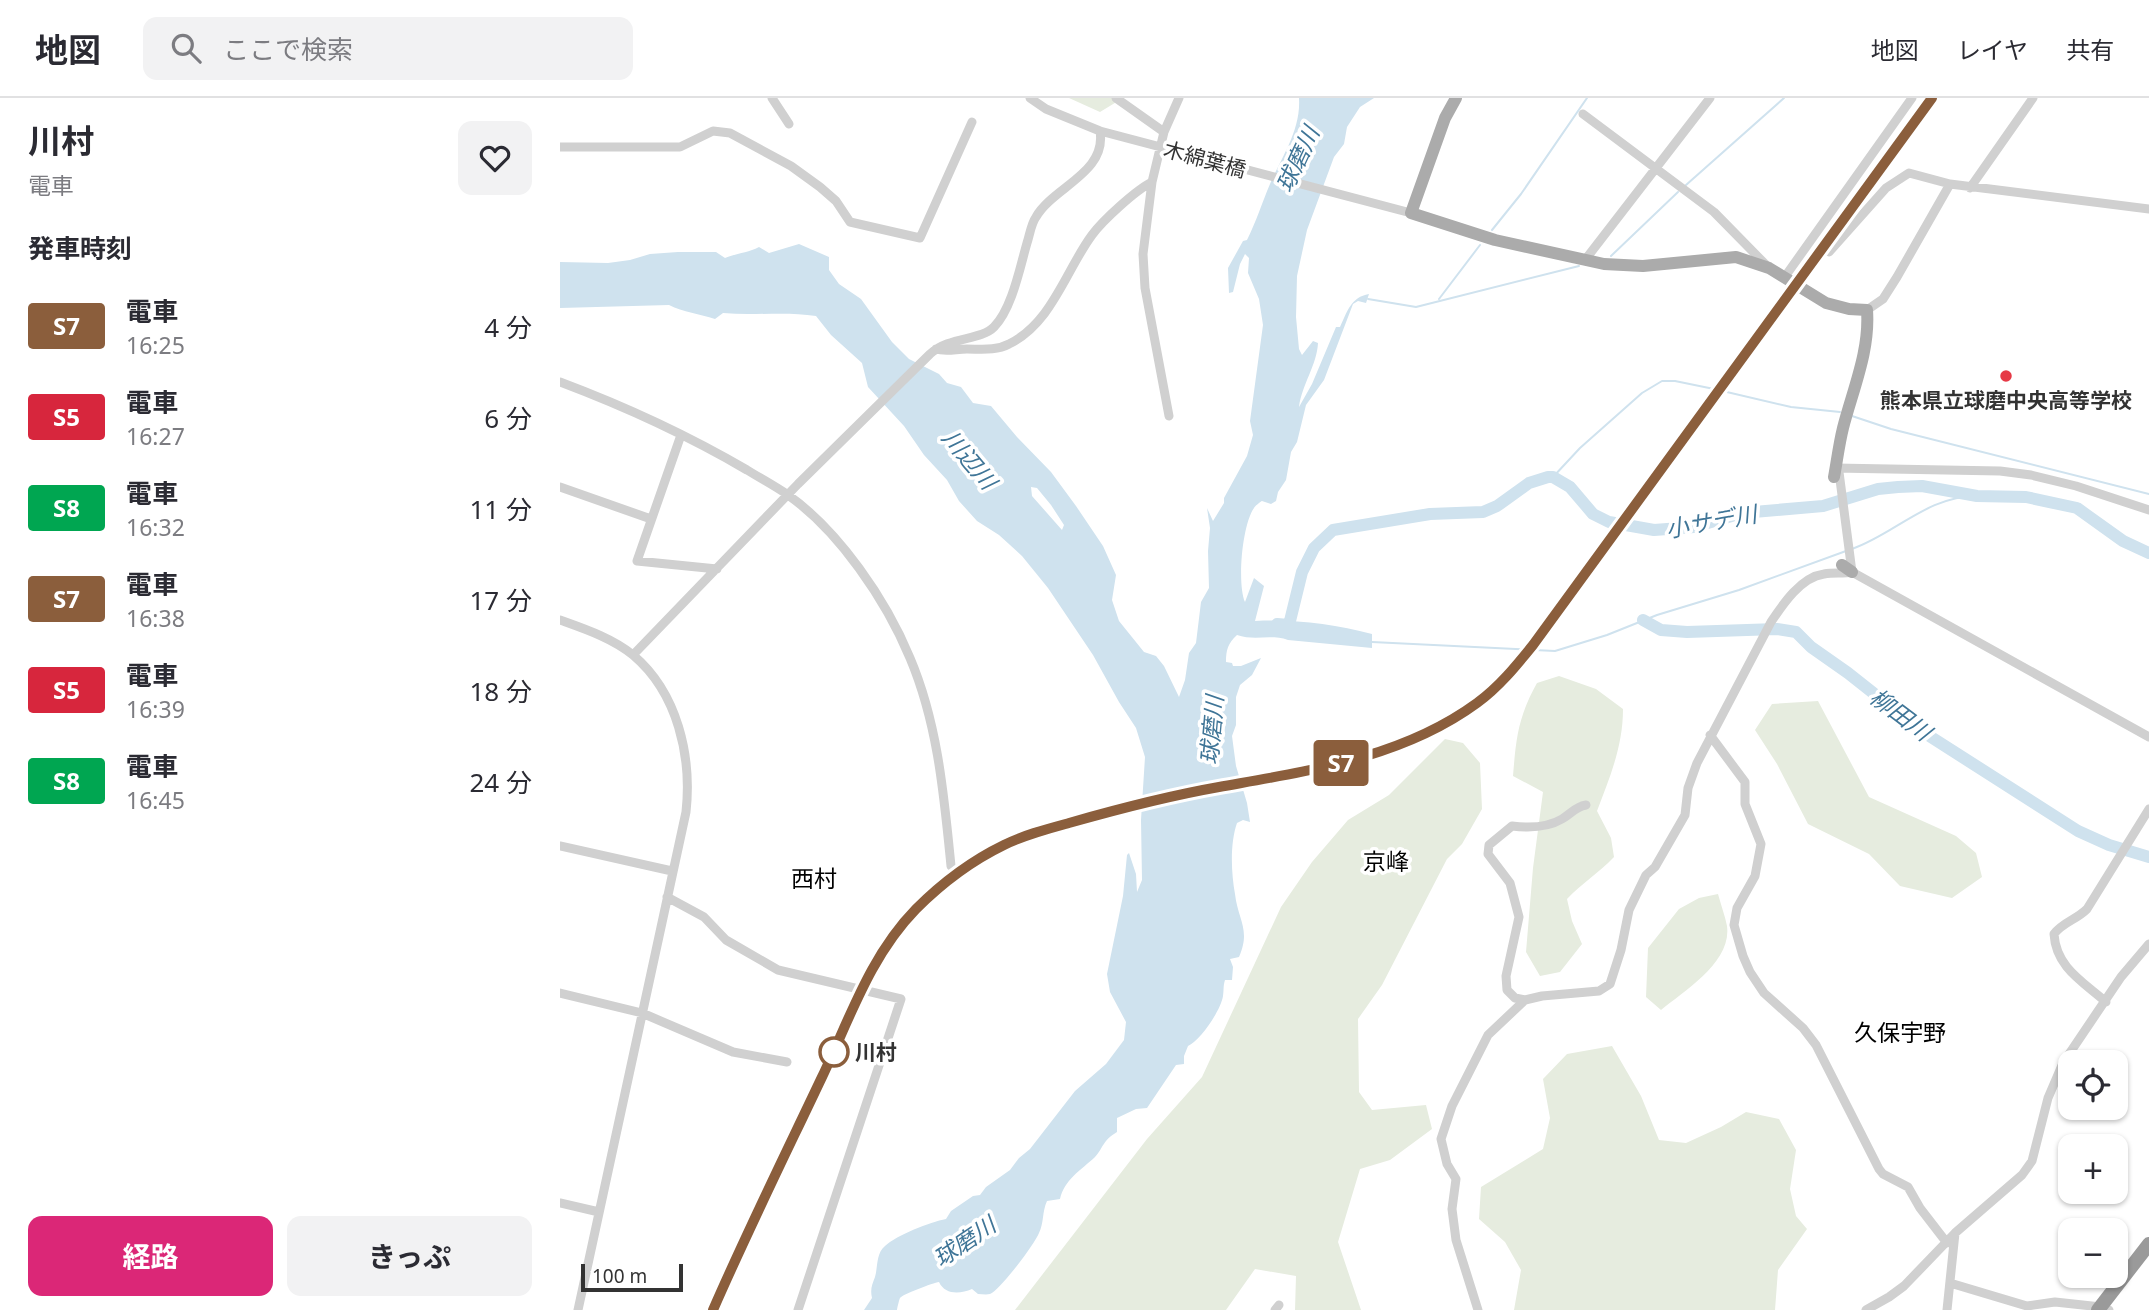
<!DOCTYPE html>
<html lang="ja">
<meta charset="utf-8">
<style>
:root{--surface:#fff;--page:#f2f2f3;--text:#2b2b33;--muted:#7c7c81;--line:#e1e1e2;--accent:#db2777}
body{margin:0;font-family:"Noto Sans","Noto Sans JP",sans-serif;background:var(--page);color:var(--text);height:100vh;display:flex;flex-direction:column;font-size:26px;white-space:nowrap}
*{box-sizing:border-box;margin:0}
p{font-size:23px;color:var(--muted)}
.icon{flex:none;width:38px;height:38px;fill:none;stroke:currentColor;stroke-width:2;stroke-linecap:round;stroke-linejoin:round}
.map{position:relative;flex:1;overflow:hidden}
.drawer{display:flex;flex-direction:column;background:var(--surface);width:560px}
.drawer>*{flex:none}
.badge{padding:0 14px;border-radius:5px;font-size:24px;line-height:46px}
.buttons{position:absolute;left:1498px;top:952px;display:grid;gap:14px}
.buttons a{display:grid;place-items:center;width:70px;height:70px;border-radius:14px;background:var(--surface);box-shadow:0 2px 5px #0004;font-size:35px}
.scale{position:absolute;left:21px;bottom:18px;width:102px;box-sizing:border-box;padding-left:7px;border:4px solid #333;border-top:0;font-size:19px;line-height:24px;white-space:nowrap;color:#333;-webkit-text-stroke:5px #fff;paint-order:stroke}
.map>.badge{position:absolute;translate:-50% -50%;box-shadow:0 0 0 4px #fff}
h2{padding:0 28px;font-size:26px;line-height:63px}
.round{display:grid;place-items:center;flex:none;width:74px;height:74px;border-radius:14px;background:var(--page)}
.headline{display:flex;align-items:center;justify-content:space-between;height:119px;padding:0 28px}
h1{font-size:33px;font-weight:700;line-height:52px}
.button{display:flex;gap:14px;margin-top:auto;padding:14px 28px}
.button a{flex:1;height:80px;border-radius:14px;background:var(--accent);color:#fff;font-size:28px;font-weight:700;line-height:80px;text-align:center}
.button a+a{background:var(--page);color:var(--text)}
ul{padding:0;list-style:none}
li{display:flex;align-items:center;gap:21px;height:91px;padding:0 28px}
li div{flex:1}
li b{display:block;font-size:26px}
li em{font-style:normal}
li .badge{min-width:77px;font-weight:700;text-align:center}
header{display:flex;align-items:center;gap:42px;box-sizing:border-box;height:98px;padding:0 35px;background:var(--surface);border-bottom:2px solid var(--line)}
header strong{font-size:33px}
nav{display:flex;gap:38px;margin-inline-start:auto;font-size:24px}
.search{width:490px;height:63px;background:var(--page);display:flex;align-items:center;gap:18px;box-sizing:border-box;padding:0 24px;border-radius:14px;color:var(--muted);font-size:26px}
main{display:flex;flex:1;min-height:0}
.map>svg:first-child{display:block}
</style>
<header>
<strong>地図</strong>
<div class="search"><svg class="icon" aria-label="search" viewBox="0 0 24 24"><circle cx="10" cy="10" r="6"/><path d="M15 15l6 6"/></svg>ここで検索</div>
<nav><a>地図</a><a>レイヤ</a><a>共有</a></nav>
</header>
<main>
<section class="drawer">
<div class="headline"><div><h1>川村</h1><p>電車</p></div><a class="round"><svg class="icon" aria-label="heart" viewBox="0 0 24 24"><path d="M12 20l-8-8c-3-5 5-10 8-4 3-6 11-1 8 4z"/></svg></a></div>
<h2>発車時刻</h2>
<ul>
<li><span class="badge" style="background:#8b5e3c;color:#fff">S7</span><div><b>電車</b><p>16:25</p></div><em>4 分</em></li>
<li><span class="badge" style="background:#d7263d;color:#fff">S5</span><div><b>電車</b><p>16:27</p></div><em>6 分</em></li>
<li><span class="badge" style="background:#00a651;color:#fff">S8</span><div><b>電車</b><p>16:32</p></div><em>11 分</em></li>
<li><span class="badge" style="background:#8b5e3c;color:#fff">S7</span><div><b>電車</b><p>16:38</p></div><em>17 分</em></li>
<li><span class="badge" style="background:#d7263d;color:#fff">S5</span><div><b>電車</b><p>16:39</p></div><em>18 分</em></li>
<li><span class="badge" style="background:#00a651;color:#fff">S8</span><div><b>電車</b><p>16:45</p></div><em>24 分</em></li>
</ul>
<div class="button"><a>経路</a><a>きっぷ</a></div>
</section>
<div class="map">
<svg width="1589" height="1212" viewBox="0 0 1589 1212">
<rect width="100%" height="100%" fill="#fff"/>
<path fill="#e6ecdf" d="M509 0H563L540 14Z
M999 578 1036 591 1063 611C1063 648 1050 679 1037 713L1051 740 1054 759C1039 775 1022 785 1007 801L1012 823 1022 846 1000 874 980 878 966 854 973 770 983 694 953 678C956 641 958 619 977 585Z
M1258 603 1309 699 1396 738 1416 755 1422 779 1392 800 1340 788 1309 756 1248 726 1217 666 1195 632 1212 606Z
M885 641 903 645 920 665 922 711 902 746 887 761 822 887 798 921 799 994 812 1012 866 1007 872 1031 830 1062 800 1071 778 1144 801 1212H735L736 1178 695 1171 666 1212H455L587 1041 642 979 721 809 752 764 788 722 829 697Z
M1158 796C1161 807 1165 818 1167 828 1172 864 1124 893 1101 912L1086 899 1088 850 1119 811 1139 800Z
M1052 948 1081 998 1099 1042 1126 1045 1161 1029 1186 1014 1219 1021 1236 1052 1230 1091 1236 1118 1247 1131 1218 1172 1215 1212H954L961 1172 945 1144 919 1121 921 1089 983 1051 990 1020 983 981 1007 956Z"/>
<path fill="#cfe2ee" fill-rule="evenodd" d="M739 0H814L800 9 787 29 784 46 774 59 747 132 737 178 736 219 739 251 742 257 753 243 758 245C757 267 742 286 739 309L752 286 776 229H780C787 214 791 199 809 196L806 205 798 203 793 206 764 282 746 307 737 344 731 354 726 382 718 394 716 403 711 406 702 403C701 403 694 409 694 410 682 427 677 486 685 504L694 480 704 488 695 523C734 521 774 526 812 536V550L728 542C711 536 694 543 677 537 668 545 666 552 666 564L672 565 673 568H681L701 560 692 577 680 587 676 599V627L672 638 676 668 687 705 690 724 683 722 677 725C670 745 671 774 675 796 678 822 691 832 679 859L670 861 673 869 672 882H665C663 888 664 892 663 898 661 912 640 943 628 948L624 958V966L616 967 587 1010 576 1011 557 1020V1034C542 1043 544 1049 535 1059 521 1072 504 1082 500 1101L487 1103C482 1114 484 1125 479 1135 474 1147 440 1192 430 1196 426 1197 422 1196 418 1196L412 1191C400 1196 385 1197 379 1184 373 1185 343 1196 340 1200 339 1202 337 1211 337 1212H304L312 1200C310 1191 312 1187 315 1179 318 1169 316 1155 325 1148 337 1137 370 1124 386 1121L391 1113 413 1098 420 1097 426 1089 450 1072 459 1060 470 1051 515 993 546 966 564 942 566 924 550 894 547 876 563 798 567 757 569 755 576 776 577 794 582 782 581 722 585 659 576 630 559 604 533 557 488 490 462 458 439 437 417 423 399 403 387 382 364 357 344 328 308 289 302 265 271 237 256 218C225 213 194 218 163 215L155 221C140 216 123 214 109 207L0 210V164L48 165 70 162 90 156 118 154H156L165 160C177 155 188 155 199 149L209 155 239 146 269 159V172L279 186 301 201 332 244 349 261 379 276 387 285 401 289 413 305 431 308 457 339 491 374 516 408 543 448 556 477 552 502 559 523 584 554 596 558 604 568 619 599 625 582 629 555 636 545 641 504 649 490 648 453 650 430 647 410 653 423 664 405V400L687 358 693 337 690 323 703 227 699 201 688 175 689 160 685 156 680 166 673 194 669 195 668 170 683 143 687 142C696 124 702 105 710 86 722 58 741 32 739 0ZM471 389 477 390 491 407 504 427 502 432 472 398Z"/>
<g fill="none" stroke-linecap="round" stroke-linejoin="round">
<path stroke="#cfe2ee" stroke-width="2" d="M1126 87 1224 0
M932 132 961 96 1027 0
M1051 158 1118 94
M808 201 856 209 1019 168
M879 201 920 147
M1292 318 1331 331 1589 396
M993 379 1020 350 1082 295 1102 283H1115L1154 291 1231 309 1280 314
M1292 451C1335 436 1367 398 1417 398
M812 544 995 553 1047 537 1097 517 1179 492 1286 453"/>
<path stroke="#cfe2ee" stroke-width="12" d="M1083 522 1101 532 1127 534 1217 531 1236 534 1251 549 1288 575 1360 632 1518 733 1549 747 1589 759
M717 526 729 527 742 474 754 450 773 432 870 416 923 414 937 408 969 385 988 379H993L1010 389 1033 416 1049 424 1094 432 1134 429 1182 415 1263 408 1318 391 1338 389 1362 388 1417 398 1466 399 1517 410 1563 443 1589 455"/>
<path stroke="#d0d0d0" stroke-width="9" d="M212 0 229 26
M470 0 486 11 540 33 851 115
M556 0 604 34
M1023 16 1154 114 1208 169
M0 49H120L153 33 170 35 231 68 260 89 276 103 290 124 360 140 412 24
M1410 90 1473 0
M1269 154 1326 90 1349 75 1390 86
M1025 162 1150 0
M1224 180 1352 0
M1307 212 1323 201 1337 179 1390 86 1589 111
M376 251C386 254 396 251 407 251 421 251 436 253 449 246 492 225 506 172 532 137 543 122 576 92 592 84
M0 284C64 308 127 337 187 372 200 380 215 388 228 397 279 433 326 502 350 560 378 626 384 698 391 768
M609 318 585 190 583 156 592 84 604 34 619 0
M121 337 77 463 157 471
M0 389 91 421
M1292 474 1279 374 1275 370 1440 373 1471 377 1516 388 1589 412
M0 522C25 531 52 540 73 557 118 595 132 659 126 714L18 1212
M73 557 238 386 370 256C390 238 420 243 434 229 452 211 460 169 467 145 470 136 471 126 476 119 493 89 547 75 540 33
M1150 637 1185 684V706L1201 746 1195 778 1177 810 1174 827 1183 858 1190 874 1204 895 1243 930 1256 947 1319 1071 1323 1076 1348 1089 1360 1110 1387 1145
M0 748 112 773
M107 799 144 819 166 842 218 872 341 901 238 1212
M0 895 82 915 173 954 227 964
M965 902 955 900 947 892 946 878 959 819 950 785 928 756 929 747 952 728C969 730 987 730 1002 721 1012 715 1015 709 1026 707
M1546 904C1522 883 1496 869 1494 836 1503 824 1516 822 1527 811L1589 711
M0 1105 39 1114
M1390 1185 1467 1208 1495 1204 1541 1209 1549 1212
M715 1212 719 1207
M918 1212 896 1142 892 1111 896 1081 887 1066 881 1041 892 1008 928 937 965 902 982 898 1039 893 1050 886 1061 852 1069 812 1086 777 1095 769 1125 717 1128 690 1137 665 1211 524C1223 506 1241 479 1264 476 1274 474 1283 476 1292 474L1589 639
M1306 1212 1329 1199 1344 1188 1395 1135 1462 1077 1472 1063 1488 1000 1503 965 1561 879 1589 846
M1387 1212 1395 1135"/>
<path stroke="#ababab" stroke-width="12" d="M896 0 885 20 851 115 935 142 1044 166 1083 168 1176 159 1209 170 1266 205 1289 211 1307 212C1310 253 1293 291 1283 330 1279 346 1277 363 1274 379
M1282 467 1292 474"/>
<path stroke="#9a9a9a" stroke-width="14" d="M1538 1212 1589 1146"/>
<path stroke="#888" stroke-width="2" stroke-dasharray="7 5" stroke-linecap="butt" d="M153 1212C187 1134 225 1058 261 981 289 921 310 857 357 810 383 784 413 761 447 746 513 717 606 698 677 686 760 671 847 656 917 605 944 585 964 559 984 532L1372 0"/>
</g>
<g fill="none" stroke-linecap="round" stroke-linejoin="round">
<g stroke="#fff" stroke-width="16">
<path id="line" d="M153 1212C187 1134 225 1057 262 979 290 920 310 858 356 811 382 785 411 763 444 747 464 737 487 731 509 725 558 711 608 698 659 689 748 673 842 660 917 605 939 589 956 568 973 547L1372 0"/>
</g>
<use href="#line" stroke="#8b5e3c" stroke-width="10"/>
</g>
<circle fill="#e63946" stroke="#fff" stroke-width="2.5" cx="1446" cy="278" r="7"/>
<circle fill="#fff" stroke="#8b5e3c" stroke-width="3.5" cx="274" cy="954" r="14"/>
<g text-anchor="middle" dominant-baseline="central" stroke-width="7" stroke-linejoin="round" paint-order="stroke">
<g font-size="21" fill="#333" stroke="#fff">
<text transform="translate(645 61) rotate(15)">木綿葉橋</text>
</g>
<g font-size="21" font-weight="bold" fill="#333" stroke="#fff">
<text x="1446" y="302">熊本県立球磨中央高等学校</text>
</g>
<g font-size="21" font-weight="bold" fill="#333" stroke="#fff" text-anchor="start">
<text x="295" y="954">川村</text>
</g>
<g font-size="23" font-style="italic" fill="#3f7597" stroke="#fff">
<text transform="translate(737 61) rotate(-65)">球磨川</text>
<text transform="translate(410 361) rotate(50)">川辺川</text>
<text transform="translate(1151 423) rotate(-10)">小サデ川</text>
<text transform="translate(1341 616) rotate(37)">柳田川</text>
<text transform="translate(651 632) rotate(-85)">球磨川</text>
<text transform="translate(404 1143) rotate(-34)">球磨川</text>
</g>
<g font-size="23" fill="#000" stroke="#fff">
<text x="826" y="763">京峰</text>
<text x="254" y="780">西村</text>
<text x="1340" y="934">久保宇野</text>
</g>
</g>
</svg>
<div class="buttons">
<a><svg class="icon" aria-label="locate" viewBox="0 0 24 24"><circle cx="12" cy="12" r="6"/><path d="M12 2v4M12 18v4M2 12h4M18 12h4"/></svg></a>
<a>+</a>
<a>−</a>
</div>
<div class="scale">100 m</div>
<b class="badge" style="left:781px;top:665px;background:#8b5e3c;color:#fff">S7</b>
</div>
</main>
